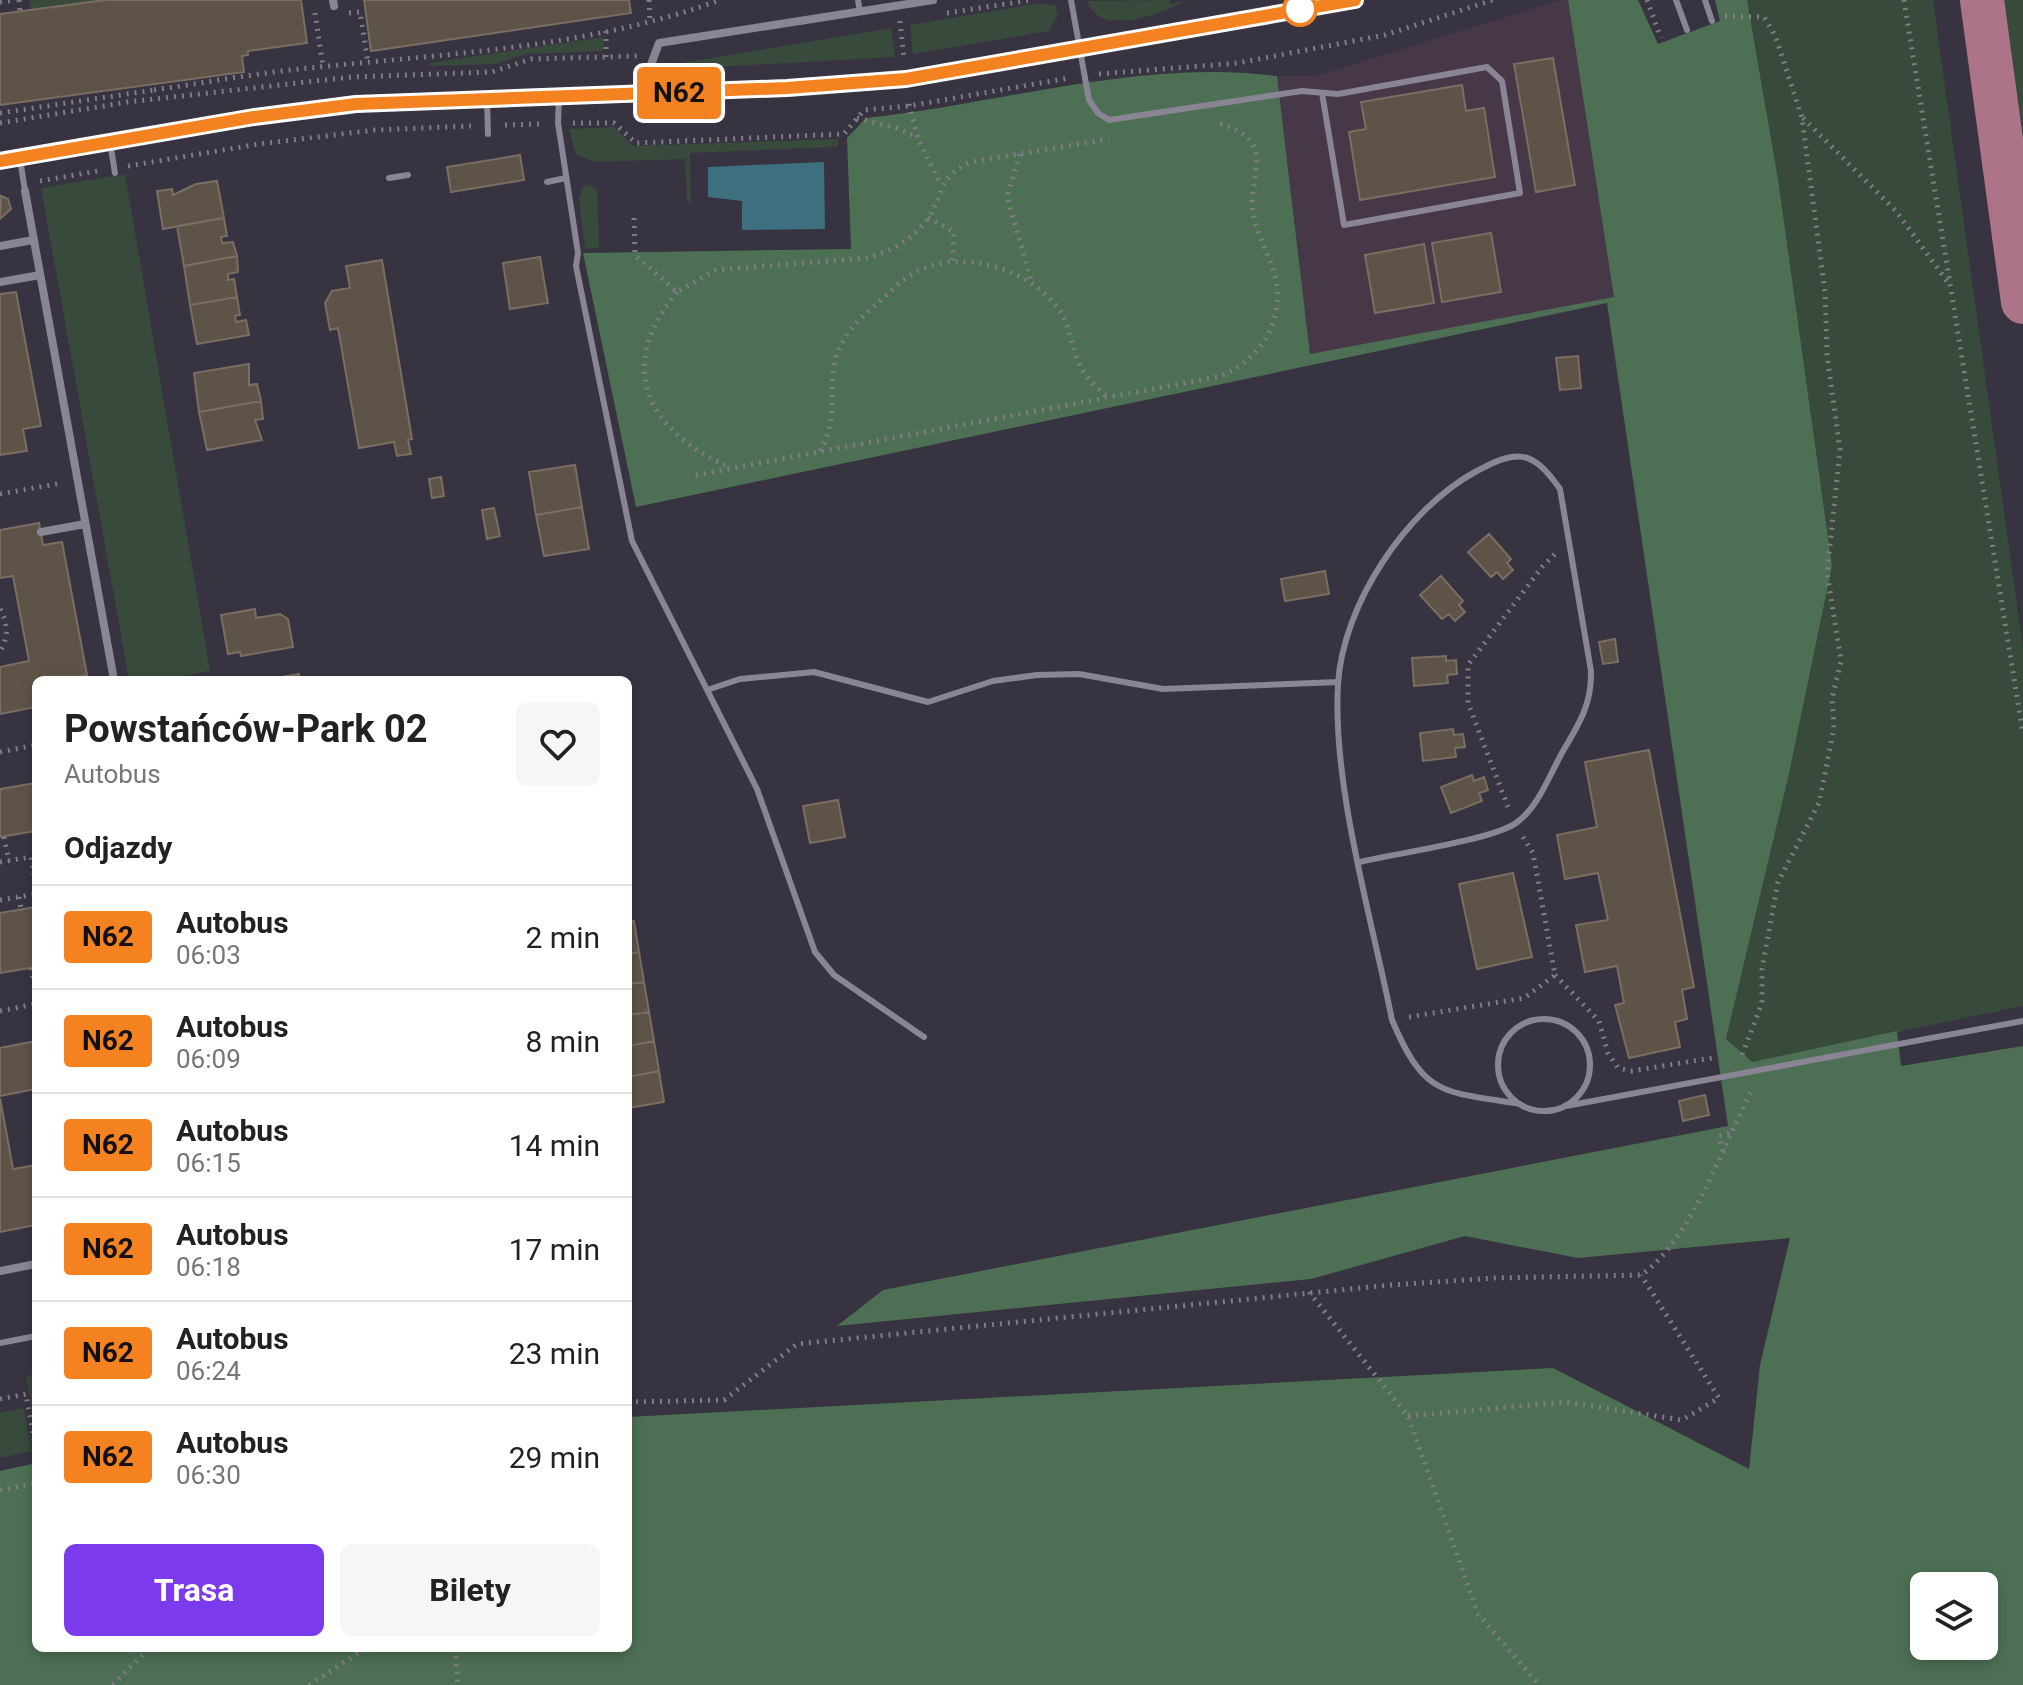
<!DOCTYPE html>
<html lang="pl">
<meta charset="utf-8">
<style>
:root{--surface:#fff;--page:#f6f6f6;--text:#222;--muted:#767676;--line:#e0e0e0;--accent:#7c3aed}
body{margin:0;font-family:Roboto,sans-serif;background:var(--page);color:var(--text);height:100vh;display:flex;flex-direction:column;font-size:30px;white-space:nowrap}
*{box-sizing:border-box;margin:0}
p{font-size:26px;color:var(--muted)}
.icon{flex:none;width:44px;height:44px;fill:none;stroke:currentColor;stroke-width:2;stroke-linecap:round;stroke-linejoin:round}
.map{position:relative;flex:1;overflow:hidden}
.drawer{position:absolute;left:32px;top:676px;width:600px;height:976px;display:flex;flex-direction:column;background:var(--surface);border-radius:12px;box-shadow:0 4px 12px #0003}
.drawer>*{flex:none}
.badge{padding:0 16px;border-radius:6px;font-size:28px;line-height:52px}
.tools{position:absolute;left:1910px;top:1572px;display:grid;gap:16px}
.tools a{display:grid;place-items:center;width:88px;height:88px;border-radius:12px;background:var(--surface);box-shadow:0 4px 12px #0003;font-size:40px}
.map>.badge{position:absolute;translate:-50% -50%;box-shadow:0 0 0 4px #fff}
h2{padding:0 32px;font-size:30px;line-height:72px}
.round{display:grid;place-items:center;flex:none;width:84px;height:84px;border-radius:12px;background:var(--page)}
.head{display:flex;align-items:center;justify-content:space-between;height:136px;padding:0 32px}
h1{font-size:38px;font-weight:700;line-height:60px}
.action{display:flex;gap:16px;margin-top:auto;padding:16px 32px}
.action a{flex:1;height:92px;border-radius:12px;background:var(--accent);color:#fff;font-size:32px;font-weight:700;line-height:92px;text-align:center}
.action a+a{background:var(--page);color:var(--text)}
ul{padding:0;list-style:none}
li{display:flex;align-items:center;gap:24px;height:104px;padding:0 32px;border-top:2px solid var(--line)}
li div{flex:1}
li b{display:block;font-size:30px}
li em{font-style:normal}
li .badge{min-width:88px;font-weight:700;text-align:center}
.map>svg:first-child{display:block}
</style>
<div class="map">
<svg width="2023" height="1685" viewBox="0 0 2023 1685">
<rect width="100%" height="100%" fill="#373340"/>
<path fill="#463846" d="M1560 0H1568L1615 297 1310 354 1277 76H1316Z"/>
<path fill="#374a3b" d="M37 0H105L30 10 29 1Z
M1169 0 1170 4 1189 0C1162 13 1101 39 1087 1Z
M1747 0H1933L2023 648V1006L1752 1062 1726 1039 1789 774 1832 566 1778 179Z
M2000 0H2023V172Z
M1034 4 1056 5 1057 16 1049 31 913 54 910 25Z
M891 28 895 57 664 70 663 66Z
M603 37V51L526 54 496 64 430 66V63Z
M614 127 633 146 838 139V147L690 153 691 202 687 203 685 159 596 162 576 155 569 129Z
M125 174 210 671 161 680H129L41 188Z
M589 185 597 189 599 248 585 249 579 200 583 187Z
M36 1374V1431L26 1376Z
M24 1408 31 1451 0 1458V1413Z"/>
<path fill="#4d7054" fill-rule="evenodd" d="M1568 0H1638L1658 44 1720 21 1715 0H1747L1778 179 1832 566 1789 774 1726 1039 1752 1062 1897 1031 1901 1066 2023 1046V1685H0V1471L36 1463V1648H628V1417L1553 1368 1749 1469 1760 1365 1790 1238 1578 1258 1465 1236 1311 1279 837 1326 883 1290 1728 1126 1607 303 636 507 583 253 851 249 847 138 866 118C1001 104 1141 58 1277 76L1310 354 1614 297ZM1924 1586H1984V1646H1924Z"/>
<path fill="#3d6f7f" d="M824 162 825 229 742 230V201L708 197V167Z"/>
<path fill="#5e5347" stroke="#7a6e63" stroke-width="2" d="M105 0H301L307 43 248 51V55L242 56 244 72 0 105V14Z
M364 0H629L631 13 371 51Z
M1553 58 1575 185 1536 192 1514 64Z
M1462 85 1466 111 1484 108 1495 177 1360 200 1349 132 1366 129 1361 102Z
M520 155 524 180 451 192 447 167Z
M217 181 224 218 163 229 157 191 172 189 173 195 196 184Z
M1 196 8 199 11 209 0 219Z
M224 218 227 236 221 237 222 243 233 242 237 256 184 266 177 226Z
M1491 233 1501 292 1442 302 1432 243Z
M1424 244 1434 303 1375 313 1365 255Z
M237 256 238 272 228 274V280L234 279 237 297 190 305 184 266Z
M540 257 548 303 510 309 503 263Z
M382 260 412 439 408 440 411 454 397 456 394 442 359 448 338 328 330 330 325 303 332 291 350 288 346 266Z
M16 292 41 426 23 429 27 451 0 455V294Z
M237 297 240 315 235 316 236 322 246 320 249 335 197 344 190 305Z
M1578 356 1581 388 1560 390 1556 358Z
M249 364V385L257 384 261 401 199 412 194 373Z
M261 401 263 419 255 420 262 440 207 450 199 412Z
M575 465 582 507 536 515 529 472Z
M441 477 444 496 432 498 429 479Z
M582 507 589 549 544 556 536 515Z
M494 508 500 536 487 539 482 510Z
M39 523 43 545 62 542 87 675 68 680H36V707L0 714V667L29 661 13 576 0 578V530Z
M1489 534 1511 559 1507 563 1513 570 1503 579 1497 572 1491 577 1468 552Z
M1325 571 1329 594 1285 601 1281 579Z
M1441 576 1463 601 1459 605 1465 612 1455 621 1449 614 1442 619 1420 595Z
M255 609 256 618 280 614 288 619 293 647 241 656 240 652 228 654 221 615Z
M1615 639 1618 662 1603 664 1599 642Z
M1446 656V661L1456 660 1457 674 1447 675 1448 683 1414 686 1412 658Z
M299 674 300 680H265Z
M1453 729 1454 735 1463 734 1465 747 1455 748 1456 757 1423 761 1420 733Z
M1649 750 1694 987 1682 990 1687 1019 1675 1022 1680 1047 1629 1058 1615 1005 1624 1003 1617 966 1585 972 1576 925 1608 920 1598 873 1565 879 1557 835 1597 827 1585 762Z
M1472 775 1474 781 1484 777 1488 790 1479 793 1482 801 1451 813 1441 787Z
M36 783V831L0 837V789Z
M838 800 845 837 810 843 803 806Z
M1513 873 1532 957 1477 969 1459 884Z
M36 907V967L0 973V913Z
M634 921 639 952 628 954V922Z
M639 952 644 982 628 984V954Z
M644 982 649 1012 628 1015V984Z
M649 1012 654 1041 628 1046V1015Z
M36 1041V1089L0 1096V1048Z
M654 1041 659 1071 628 1077V1046Z
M659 1071 664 1102 628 1108V1077Z
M1705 1095 1709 1115 1683 1121 1679 1101Z
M0 1098 13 1169 36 1165V1225L0 1232Z"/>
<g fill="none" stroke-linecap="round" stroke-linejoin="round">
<path stroke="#807c87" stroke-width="5" stroke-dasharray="2 6" stroke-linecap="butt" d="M19 0 20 12
M649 0 650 24
M1647 0 1661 38
M1904 0 2023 734
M0 2 16 0
M315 13 323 67
M349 13 360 12 368 63
M947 13 1031 0
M1725 16 1764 17 1775 35 1802 118 1825 292 1827 355 1840 450 1827 573 1841 661 1832 698 1834 728 1819 803 1778 882 1762 969V1003L1742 1055
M900 21 904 59
M606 31V57
M1099 74 1238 63 1385 35 1493 0
M154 90C203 83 251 74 300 69 439 54 587 49 720 0
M909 104 918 139 941 185
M0 113 154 90 155 94
M857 118 896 128 918 138
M1803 118 1896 211 1949 284
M0 123 128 102 351 77 492 72 531 59 637 56
M573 123H614L636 143 844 134 864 110 909 106 1069 78
M505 125 543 124
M1020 154 1007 197 1031 280
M128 166 259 144 375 130 471 126
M40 181 98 171
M634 218 635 255 677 292 716 270 867 258C890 252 914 239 928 218 946 191 936 178 971 162L1109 139
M928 218 954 232 952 263
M677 292C614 368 648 432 731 468
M820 451C843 410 823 382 841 345 849 329 863 315 877 304 889 293 905 276 920 270 964 250 1024 268 1054 303 1072 323 1069 347 1082 369 1087 379 1098 388 1106 396
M696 475 1217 377C1255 364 1281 329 1277 288 1275 264 1259 241 1254 218 1244 177 1283 142 1218 123
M0 494 62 483
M0 609C8 624 9 636 0 651
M0 752 36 745
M1508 807 1468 703V665L1542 567 1555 554
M4 837 9 861
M0 862 31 857 36 886
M19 897 21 909
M0 900 36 894
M31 968 36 994
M1555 975 1599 1021 1608 1053 1618 1068 1631 1071 1712 1058
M0 1011 36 1004
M1409 1017 1524 998 1555 975 1533 853 1523 837
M36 1115V1117
M1723 1151 1719 1136 1733 1132
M1309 1292 1408 1416 1478 1614 1539 1685
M0 1399 26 1394 36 1451
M628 1402 724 1400 797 1344 1391 1285 1494 1278 1641 1275C1691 1241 1724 1143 1753 1088
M1408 1416 1565 1402 1682 1420 1719 1398 1641 1275
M0 1490 36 1483
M455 1648 458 1685
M113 1685 149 1648
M309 1685 366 1648"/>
<path stroke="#8a8594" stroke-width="6" d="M858 0 860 12
M1071 0 1089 100 1098 113 1109 120 1302 91 1338 94 1487 67 1502 81 1520 193 1344 225 1322 93
M1676 0 1687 30
M1705 0 1712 21
M559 96 558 123 578 253 576 266 632 541 757 789 815 952 834 975 924 1037
M487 99 488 134
M110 142 115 173
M20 159 25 191
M389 178 408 175
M547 182 566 178
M707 690 740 679 814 672 928 702 993 681 1037 675 1079 674 1163 689 1338 682
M1360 862C1393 854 1492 840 1516 823 1538 808 1550 774 1563 751 1579 724 1592 704 1591 671L1560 489C1532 449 1517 449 1475 472 1406 510 1343 604 1338 684 1332 786 1372 919 1392 1020 1425 1098 1443 1091 1520 1104
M1498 1065a46 46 0 1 1 92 0a46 46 0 1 1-92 0Z
M1566 1106 2023 1021
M0 1343 36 1336"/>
<path stroke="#8a8594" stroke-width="8" d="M333 0 334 6
M640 94 659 43 933 0
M25 191 114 680
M0 246 33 240
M0 282 40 275
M41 532 85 524
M0 1271 36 1264"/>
<path stroke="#8a8594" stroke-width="14" d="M0 161 254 117 356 104 787 88 906 79 1354 0"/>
<path stroke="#ad7489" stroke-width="44" d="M1982 0 2023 302"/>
</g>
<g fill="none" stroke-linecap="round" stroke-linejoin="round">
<g stroke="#fff" stroke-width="18">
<path id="line" d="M0 161 254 117 356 104 787 88 906 79 1355 0"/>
</g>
<use href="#line" stroke="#f58220" stroke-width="12"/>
</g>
<circle fill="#fff" stroke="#f58220" stroke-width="4" cx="1300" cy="9" r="16"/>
</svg>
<div class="tools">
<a><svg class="icon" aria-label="layers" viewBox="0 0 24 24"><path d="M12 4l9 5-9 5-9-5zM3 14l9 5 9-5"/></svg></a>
</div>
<b class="badge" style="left:679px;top:93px;background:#f58220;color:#111">N62</b>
<section class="drawer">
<div class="head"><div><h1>Powstańców-Park 02</h1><p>Autobus</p></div><a class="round"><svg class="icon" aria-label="heart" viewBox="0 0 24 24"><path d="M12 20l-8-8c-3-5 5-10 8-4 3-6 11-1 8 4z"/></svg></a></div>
<h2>Odjazdy</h2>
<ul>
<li><span class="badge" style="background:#f58220;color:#111">N62</span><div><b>Autobus</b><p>06:03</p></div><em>2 min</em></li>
<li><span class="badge" style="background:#f58220;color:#111">N62</span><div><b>Autobus</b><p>06:09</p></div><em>8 min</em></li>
<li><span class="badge" style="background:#f58220;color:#111">N62</span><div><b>Autobus</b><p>06:15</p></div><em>14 min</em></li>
<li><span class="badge" style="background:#f58220;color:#111">N62</span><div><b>Autobus</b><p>06:18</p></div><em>17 min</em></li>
<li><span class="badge" style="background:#f58220;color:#111">N62</span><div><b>Autobus</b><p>06:24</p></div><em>23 min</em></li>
<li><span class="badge" style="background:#f58220;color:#111">N62</span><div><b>Autobus</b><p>06:30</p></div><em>29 min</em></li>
</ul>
<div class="action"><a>Trasa</a><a>Bilety</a></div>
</section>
</div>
